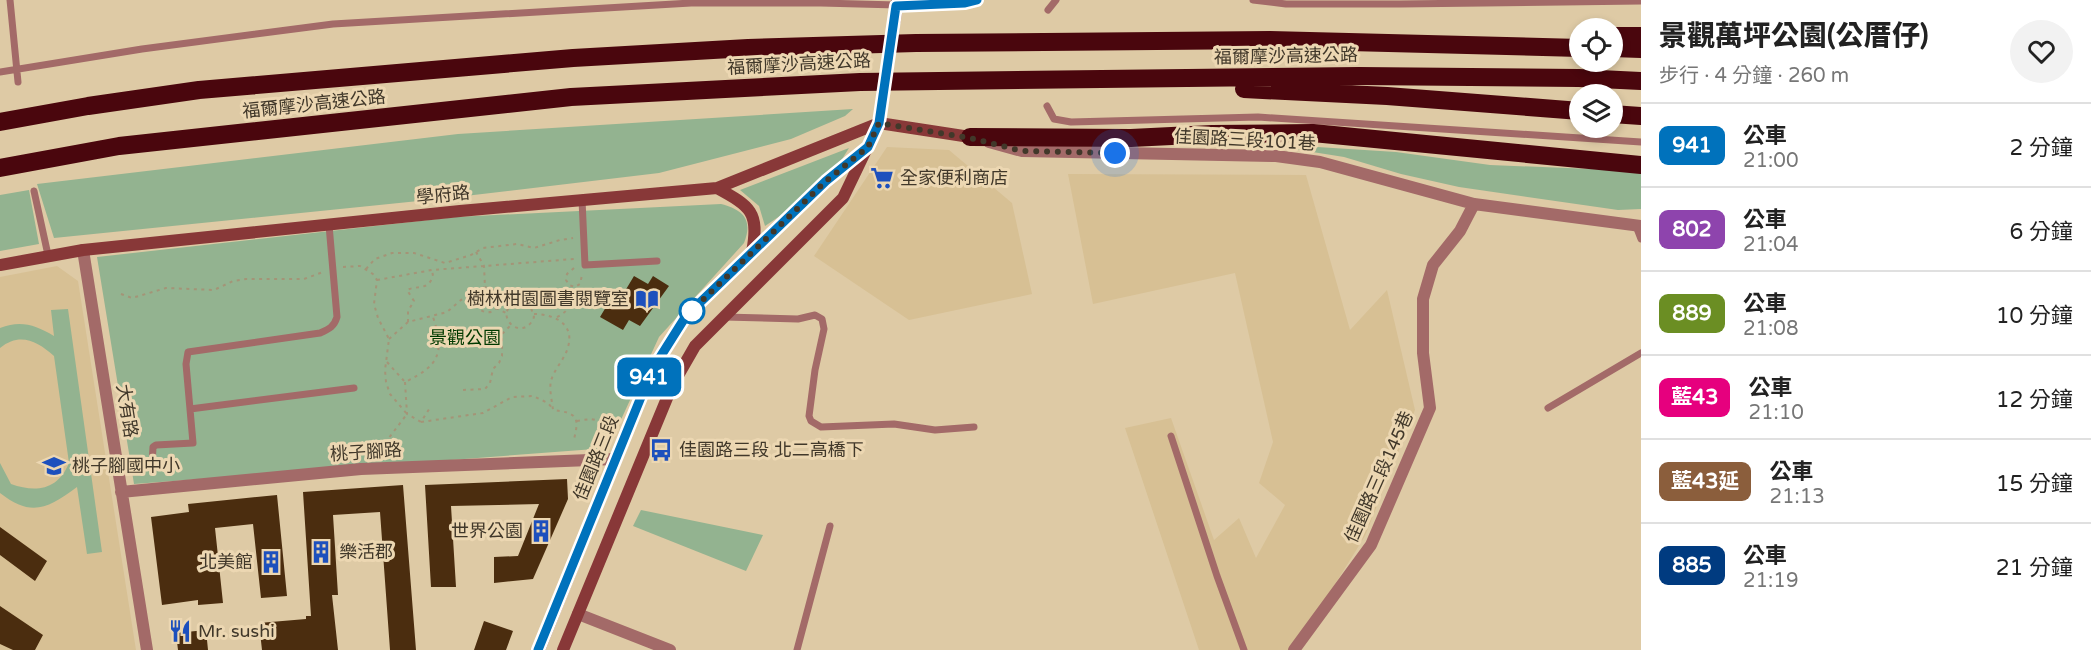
<!DOCTYPE html>
<html lang="zh-TW">
<meta charset="utf-8">
<style>
:root{--surface:#fff;--page:#f2f2f2;--text:#222;--muted:#767676;--line:#e0e0e0}
body{margin:0;font-family:"Varela Round","Noto Sans TC",sans-serif;background:var(--page);color:var(--text);height:100vh;display:flex;flex-direction:column;font-size:22px;white-space:nowrap}
*{box-sizing:border-box;margin:0}
p{font-size:20px;color:var(--muted)}
.icon{flex:none;width:33px;height:33px;fill:none;stroke:currentColor;stroke-width:2;stroke-linecap:round;stroke-linejoin:round}
.map{position:relative;flex:1;overflow:hidden}
.details{display:flex;flex-direction:column;background:var(--surface);width:450px}
.details>*{flex:none}
.badge{padding:0 12px;border-radius:9px;font-size:21px;line-height:39px}
.buttons{position:absolute;left:1569px;top:18px;display:grid;gap:12px}
.buttons a{display:grid;place-items:center;width:54px;height:54px;border-radius:50%;background:var(--surface);box-shadow:0 3px 9px #0003;font-size:30px}
.you{position:absolute;width:30px;height:30px;margin:-15px;border:4px solid #fff;border-radius:50%;background:#1a73e8;box-shadow:0 0 0 9px #1a73e833}
.map>.badge{position:absolute;translate:-50% -50%;box-shadow:0 0 0 3px #fff}
.round{display:grid;place-items:center;flex:none;width:63px;height:63px;border-radius:32px;background:var(--page)}
.head{display:flex;align-items:center;justify-content:space-between;height:102px;padding:0 18px}
h1{font-size:28px;font-weight:800;line-height:45px}
ul{padding:0;list-style:none}
li{display:flex;align-items:center;gap:18px;height:84px;padding:0 18px;border-top:2px solid var(--line)}
li div{flex:1}
li b{display:block;font-size:22px}
li em{font-style:normal}
li .badge{min-width:66px;font-weight:700;text-align:center}
main{display:flex;flex:1;min-height:0}
.map>svg:first-child{display:block}
</style>
<main>
<div class="map">
<svg width="1641" height="650" viewBox="0 0 1641 650">
<rect width="100%" height="100%" fill="#decaa5"/>
<path fill="#d7c094" d="M887 147 949 150 1012 203 1032 294 909 320 814 256Z
M1068 174 1306 175 1350 330 1387 290 1415 410 1365 536 1294 650H1199L1125 428 1171 418 1214 540 1239 518 1256 558 1285 505 1259 483 1273 442 1235 273 1093 304Z
M57 266 78 281 136 650H0V277Z"/>
<path fill="#93b390" d="M853 109 845 116 791 139 659 173 448 198 54 238 37 184 458 134Z
M1255 143 1396 152 1490 165 1641 171V209L1618 210 1459 187 1401 174 1344 157Z
M849 148 826 185 765 226 759 206 740 190Z
M29 190 39 244 0 251V195Z
M721 204C744 210 753 220 744 243L659 337 608 448 134 484 97 257 456 217Z
M68 309 102 552 87 554 77 487C48 508 32 518 0 493V463L11 484C36 493 58 490 69 463L54 356C37 341 20 332 0 348V328C21 320 35 325 54 336L51 310Z
M641 510 763 535 746 571 633 526Z"/>
<path fill="#4b2d0f" d="M634 276 648 284 653 276 669 286 640 326 629 320 623 330 600 317 609 302 616 306Z
M567 479 568 499 533 579 494 583V557L518 556 539 504 451 506 456 587H431L425 485Z
M403 485 416 650H390L380 512 333 515 338 595H332L338 650H262L259 623 306 619V616H311L303 492Z
M277 495 287 596 261 598 253 524 215 528 223 603 198 605V600L162 605 151 517 189 512 188 504Z
M0 527 47 561 35 581 0 555Z
M0 606 43 635 35 650H13L0 644Z
M484 621 513 631 506 650H474Z
M206 630 208 650H178L176 633Z"/>
<g fill="none" stroke-linecap="round" stroke-linejoin="round">
<path stroke="#bfad8c" stroke-width="12" stroke-dasharray="12 6" stroke-linecap="butt" d="M882 105 895 20"/>
<path stroke="#a49477" stroke-width="2" stroke-dasharray="3 4.5" stroke-linecap="butt" d="M476 252 484 266 485 287C459 299 489 325 498 305 501 300 499 296 496 291L485 287
M343 267 360 266 373 274 377 280 374 304 378 318 389 339 385 370 386 382 390 394 407 414 382 447
M574 268 567 274 566 280 569 285 575 287 580 284 582 275
M366 269 375 259 392 253H414L445 263 471 255 483 248 517 244 534 248 560 240 573 238
M377 280 432 270 574 259
M121 294 132 298 166 288 214 290 233 281 246 279H304L323 272
M499 300 510 305 521 301 530 305 534 317C528 334 508 331 506 313L510 305
M496 308 506 313
M534 314C553 314 575 323 568 347 565 359 554 369 551 381 549 389 552 401 553 410 576 413 580 416 574 439
M557 317C570 311 574 300 575 287
M408 322V311L414 301 407 290C417 285 428 291 433 276L432 270
M389 339 408 322 447 312 461 300 469 296H475
M387 362 405 382C439 366 445 353 433 317
M405 382 407 414 421 422 431 406
M463 390 485 389 490 383 493 369 499 363 502 356V334L511 325
M577 421 590 419 608 422
M421 422 483 413 512 397 533 396 548 403 553 409"/>
<path stroke="#a36a68" stroke-width="7" d="M10 0 18 82
M1253 0 1286 4H1400L1641 1
M1048 10 1056 0
M0 72 142 49 333 24 691 3H821L897 5
M1047 106 1054 119 1071 122 1258 117 1641 142
M34 191 48 255
M582 200 585 265 657 261
M1636 226 1641 239
M724 317 798 319 815 315 822 319 824 329 815 370 809 416 811 421 821 427 894 424 935 430 974 427
M1548 408 1641 353
M190 409 354 388
M1171 436 1217 576 1244 650
M152 465 153 447 156 445 193 443 186 364 188 352 320 333C329 329 334 327 337 317L329 225
M797 650 830 526"/>
<path stroke="#a36a68" stroke-width="12" d="M989 142 1022 151 1276 156 1320 162 1474 204 1641 226
M83 250 147 650
M121 492 361 469 615 459
M578 614 670 650
M1294 650 1371 545 1430 408 1423 353V299L1433 265 1460 231 1474 204"/>
<path stroke="#883838" stroke-width="12" d="M896 6 965 3 977 0
M895 20 897 0
M879 123 970 137
M717 188C750 206 760 212 752 252
M0 265 83 250 460 211 717 188 879 123
M539 650 652 370 686 316 826 181 865 150
M563 650 672 386 695 346 843 198 879 123 882 105"/>
<path stroke="#4a060d" stroke-width="18" d="M1612 36H1641
M1612 48 1641 49
M1244 89 1387 96 1580 111
M1612 114 1641 116
M0 122 88 106 199 90 573 58 748 48 916 43 1270 40 1580 48
M970 137 1131 138 1212 134 1313 133 1641 165
M0 168 119 146 571 97 860 82 1359 76 1579 78 1641 81"/>
</g>
<g fill="none" stroke-linecap="round" stroke-linejoin="round">
<g stroke="#fff" stroke-width="14">
<path id="line" d="M538 650 652 370 686 316 826 181 868 147 879 123 896 6 965 3 977 0"/>
</g>
<use href="#line" stroke="#0072bc" stroke-width="9"/>
<path stroke="#41382a" stroke-width="6" stroke-dasharray="0 10.8" d="M692 311 686 316 826 181 868 147 879 123 970 138 1022 151 1115 153"/>
</g>
<defs>
<g id="supermarket-bare" transform="scale(1.8)"><path d="M-6-5.5h2.5l.6 2H6L4.5 2H-2.5L-4.4-4H-6ZM-1.5 3.2a1.3 1.3 0 1 0 .1 0ZM3 3.2a1.3 1.3 0 1 0 .1 0Z" fill="#1d50bd" stroke="#ecd7b2" stroke-width="2.5" paint-order="stroke"/></g>
<g id="library-bare" transform="scale(1.8)"><path d="M-6-4Q-3-5.5-.7-3.5V5Q-3 3-6 4ZM6-4Q3-5.5 .7-3.5V5Q3 3 6 4Z" fill="#1d50bd" stroke="#ecd7b2" stroke-width="2.5" paint-order="stroke"/></g>
<g id="bus-bare" transform="scale(1.8)"><path d="M-5-6H5V4H4V6H2V4H-2V6H-4V4H-5ZM-3.5-4V0h7V-4ZM-3.5 1.2v1.5H-2V1.2ZM2 1.2v1.5H3.5V1.2Z" fill="#1d50bd" stroke="#ecd7b2" stroke-width="2.5" paint-order="stroke"/></g>
<g id="school-bare" transform="scale(1.8)"><path d="M0-5L7-2L0 1L-7-2ZM-4 1L0 2.5L4 1V4Q0 6-4 4Z" fill="#1d50bd" stroke="#ecd7b2" stroke-width="2.5" paint-order="stroke"/></g>
<g id="building-bare" transform="scale(1.8)"><path d="M-4-6H4V6H1V3H-1V6H-4ZM-2.5-4.3h1.7v1.8h-1.7ZM.8-4.3h1.7v1.8H.8ZM-2.5-1h1.7V.8h-1.7ZM.8-1h1.7V.8H.8Z" fill="#1d50bd" stroke="#ecd7b2" stroke-width="2.5" paint-order="stroke"/></g>
<g id="restaurant-bare" transform="scale(1.8)"><path d="M-5-6h1v4h1v-4h1v4h1v-4h1v5L-1.5 .5V6h-2V.5L-5-1ZM5-6V6H3V1.5H1.5Q1.5-4 5-6Z" fill="#1d50bd" stroke="#ecd7b2" stroke-width="2.5" paint-order="stroke"/></g>
</defs>
<g fill-rule="evenodd">
<use href="#supermarket-bare" x="882" y="178"/>
<use href="#library-bare" x="647" y="299"/>
<use href="#bus-bare" x="661" y="450"/>
<use href="#school-bare" x="54" y="466"/>
<use href="#building-bare" x="541" y="531"/>
<use href="#building-bare" x="321" y="552"/>
<use href="#building-bare" x="271" y="562"/>
<use href="#restaurant-bare" x="180" y="631"/>
</g>
<circle fill="#fff" stroke="#0072bc" stroke-width="3" cx="692" cy="311" r="12"/>
<g text-anchor="middle" dominant-baseline="central" stroke-width="6" stroke-linejoin="round" paint-order="stroke">
<g font-size="18" fill="#41382a" stroke="#ecd7b2">
<text transform="translate(1286 56) rotate(-1)">福爾摩沙高速公路</text>
<text transform="translate(799 64) rotate(-3)">福爾摩沙高速公路</text>
<text transform="translate(314 104) rotate(-6)">福爾摩沙高速公路</text>
<text transform="translate(1245 140) rotate(3)">佳園路三段101巷</text>
<text transform="translate(443 195) rotate(-6)">學府路</text>
<text transform="translate(127 411) rotate(81)">大有路</text>
<text transform="translate(366 452) rotate(-4)">桃子腳路</text>
<text transform="translate(596 458) rotate(-68)">佳園路三段</text>
<text transform="translate(1379 477) rotate(-66)">佳園路三段145巷</text>
</g>
<g font-size="18" fill="#41382a" stroke="#ecd7b2" text-anchor="start">
<text x="900" y="178">全家便利商店</text>
<text x="629" y="299" text-anchor="end">樹林柑園圖書閱覽室</text>
<text x="679" y="450">佳園路三段 北二高橋下</text>
<text x="72" y="466">桃子腳國中小</text>
<text x="523" y="531" text-anchor="end">世界公園</text>
<text x="339" y="552">樂活郡</text>
<text x="253" y="562" text-anchor="end">北美館</text>
<text x="198" y="631">Mr. sushi</text>
</g>
<g font-size="18" fill="#003a00" stroke="#ecd7b2">
<text x="465" y="338">景觀公園</text>
</g>
</g>
</svg>
<div class="buttons">
<a><svg class="icon" aria-label="locate" viewBox="0 0 24 24"><circle cx="12" cy="12" r="6"/><path d="M12 2v4M12 18v4M2 12h4M18 12h4"/></svg></a>
<a><svg class="icon" aria-label="layers" viewBox="0 0 24 24"><path d="M12 4l9 5-9 5-9-5zM3 14l9 5 9-5"/></svg></a>
</div>
<div class="you" style="left:1115px;top:153px"></div>
<b class="badge" style="left:649px;top:377px;background:#0072bc;color:#fff">941</b>
</div>
<section class="details">
<div class="head"><div><h1>景觀萬坪公園(公厝仔)</h1><p>步行 · 4 分鐘 · 260 m</p></div><a class="round"><svg class="icon" aria-label="heart" viewBox="0 0 24 24"><path d="M12 20l-8-8c-3-5 5-10 8-4 3-6 11-1 8 4z"/></svg></a></div>
<ul>
<li><span class="badge" style="background:#0072bc;color:#fff">941</span><div><b>公車</b><p>21:00</p></div><em>2 分鐘</em></li>
<li><span class="badge" style="background:#8e44ad;color:#fff">802</span><div><b>公車</b><p>21:04</p></div><em>6 分鐘</em></li>
<li><span class="badge" style="background:#6b8e23;color:#fff">889</span><div><b>公車</b><p>21:08</p></div><em>10 分鐘</em></li>
<li><span class="badge" style="background:#e6007e;color:#fff">藍43</span><div><b>公車</b><p>21:10</p></div><em>12 分鐘</em></li>
<li><span class="badge" style="background:#8b5e3c;color:#fff">藍43延</span><div><b>公車</b><p>21:13</p></div><em>15 分鐘</em></li>
<li><span class="badge" style="background:#003b80;color:#fff">885</span><div><b>公車</b><p>21:19</p></div><em>21 分鐘</em></li>
</ul>
</section>
</main>
